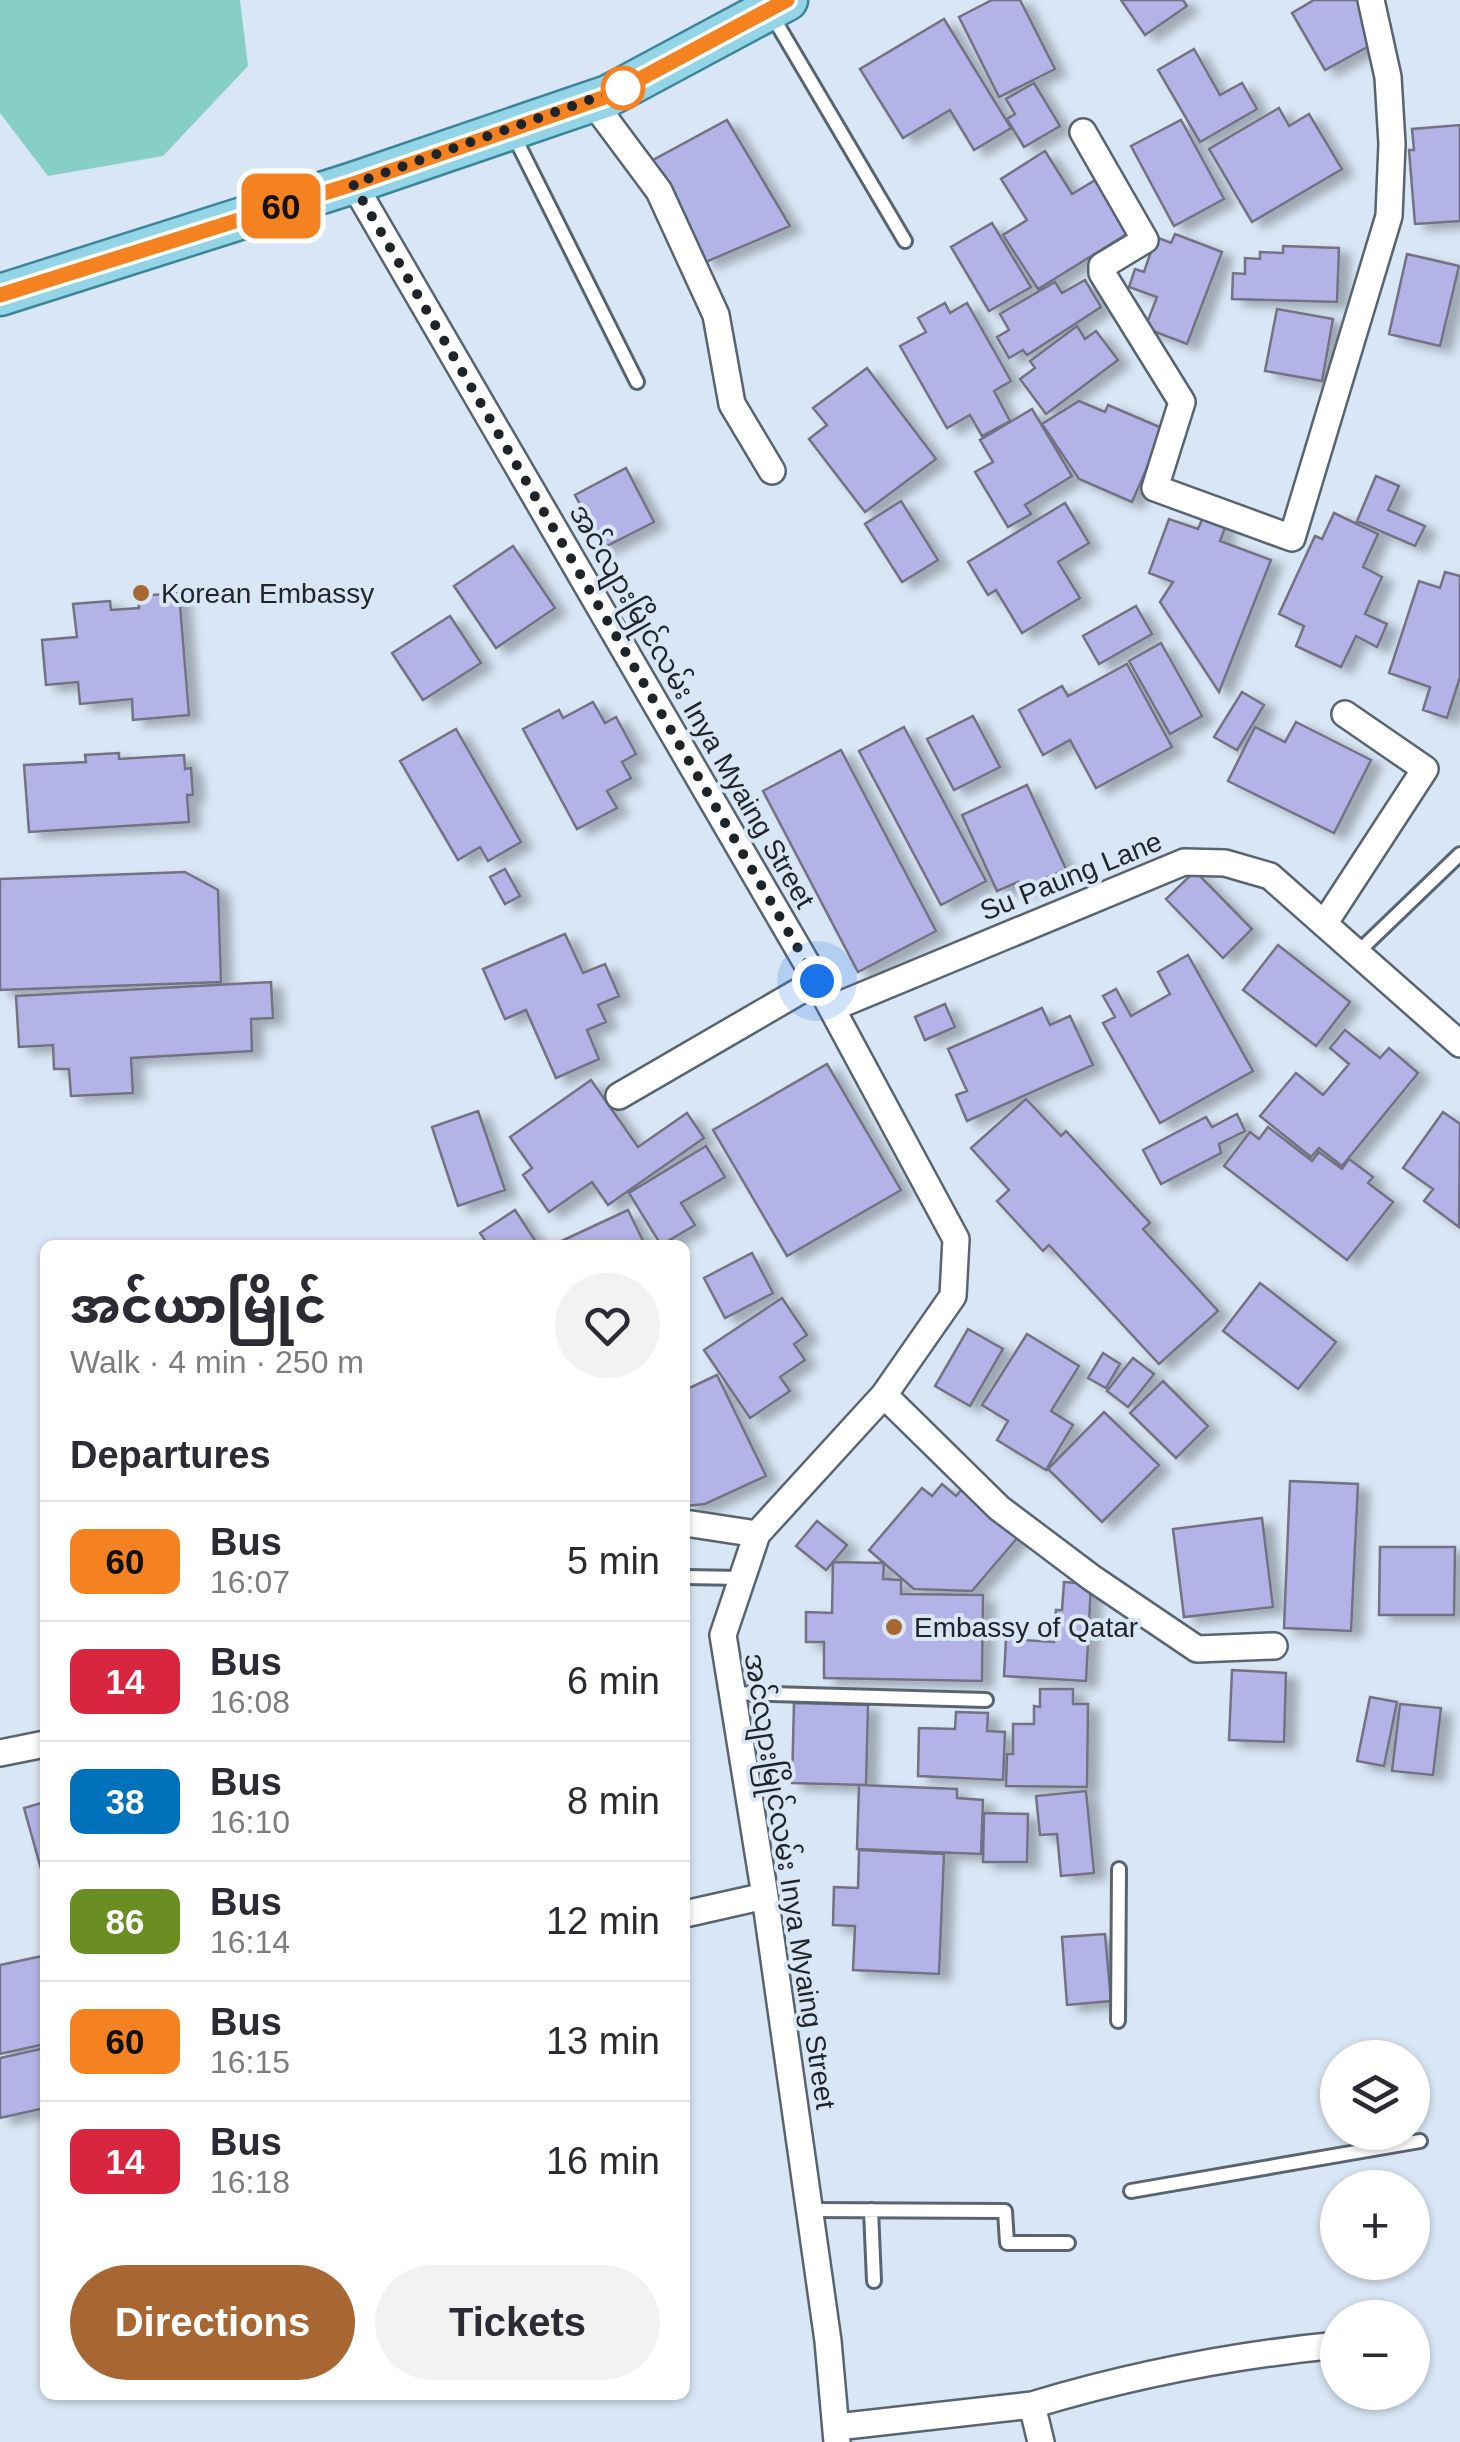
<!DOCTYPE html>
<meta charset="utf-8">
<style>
:root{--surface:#fff;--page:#f2f2f3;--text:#2b2b33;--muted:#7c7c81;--line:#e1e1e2;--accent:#a86732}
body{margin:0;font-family:Arial,"Noto Sans Myanmar",sans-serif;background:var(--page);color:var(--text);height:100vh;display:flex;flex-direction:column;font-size:38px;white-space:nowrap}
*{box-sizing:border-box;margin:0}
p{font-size:32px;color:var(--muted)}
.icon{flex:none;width:55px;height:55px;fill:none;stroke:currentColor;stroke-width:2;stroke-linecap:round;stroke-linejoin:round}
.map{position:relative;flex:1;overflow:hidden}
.side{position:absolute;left:40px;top:1240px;width:650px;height:1160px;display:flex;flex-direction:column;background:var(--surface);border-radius:15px;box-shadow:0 2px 8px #0004}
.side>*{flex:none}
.badge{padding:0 20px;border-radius:15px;font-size:35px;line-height:65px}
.controls{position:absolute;left:1320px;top:2040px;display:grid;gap:20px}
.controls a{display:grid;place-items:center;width:110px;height:110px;border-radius:50%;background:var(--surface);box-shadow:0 2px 8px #0004;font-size:50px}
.you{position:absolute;width:50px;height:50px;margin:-25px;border:8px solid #fff;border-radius:50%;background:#1a73e8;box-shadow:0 0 0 15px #1a73e833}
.map>.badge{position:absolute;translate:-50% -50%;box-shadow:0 0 0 5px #fff}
h2{padding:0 30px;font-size:38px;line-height:90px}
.round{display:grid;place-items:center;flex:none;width:105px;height:105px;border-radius:52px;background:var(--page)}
.summary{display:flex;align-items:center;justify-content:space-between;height:170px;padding:0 30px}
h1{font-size:48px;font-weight:800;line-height:75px}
.cta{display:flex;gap:20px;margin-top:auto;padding:20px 30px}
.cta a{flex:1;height:115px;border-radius:60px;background:var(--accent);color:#fff;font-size:40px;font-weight:800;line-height:115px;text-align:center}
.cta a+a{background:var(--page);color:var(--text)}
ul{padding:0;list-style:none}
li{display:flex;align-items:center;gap:30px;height:120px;padding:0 30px;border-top:2px solid var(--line)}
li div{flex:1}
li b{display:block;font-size:38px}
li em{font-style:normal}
li .badge{min-width:110px;font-weight:700;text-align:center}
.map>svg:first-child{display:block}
</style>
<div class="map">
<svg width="1460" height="2442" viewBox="0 0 1460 2442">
<defs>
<filter id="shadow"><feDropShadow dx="11" dy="6" stdDeviation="5" flood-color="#0004"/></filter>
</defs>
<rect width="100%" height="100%" fill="#d9e6f5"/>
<path fill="#87cfc6" d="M0 0H240L248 66 163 156 48 176 0 113Z"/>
<path fill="#b4b3e7" stroke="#727282" stroke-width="2.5" filter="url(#shadow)" d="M992 0H1020L1055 69 999 97 959 17Z
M1121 0H1183L1187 6 1145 35Z
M1314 0H1357L1380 40 1325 70 1292 13Z
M944 19 1011 128 974 150 950 110 903 138 860 69Z
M1194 49 1220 95 1242 83 1257 109 1200 142 1158 70Z
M1034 83 1060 126 1024 147 1007 119 1015 114 1006 99Z
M1279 108 1289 126 1309 114 1342 169 1252 222 1209 149Z
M727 120 790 226 706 262 653 160Z
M1181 120 1224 199 1174 226 1131 146Z
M1460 125V221L1415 224 1409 150H1414L1412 129Z
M1045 151 1072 194 1097 179 1130 232 1038 289 1003 235 1027 220 1001 179Z
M992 223 1031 287 989 311 951 247Z
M1175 234 1222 252 1187 344 1145 328 1157 297 1129 287 1135 269 1144 272 1156 237 1171 243Z
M1283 246 1339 248 1337 302 1232 299 1233 273 1245 274V258L1260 259V252L1283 253Z
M1407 254 1459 266 1440 346 1389 334Z
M1085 280 1101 307 1027 355 1023 350 1009 358 997 337 1009 330 1000 314 1055 282 1062 293Z
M945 303 950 313 967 303 1011 381 994 391 1010 421 982 436 970 415 947 428 900 346 926 332 918 318Z
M1277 309 1333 319 1322 381 1265 371Z
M1077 326 1085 339 1096 331 1118 360 1046 414 1020 379 1035 368 1030 361Z
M867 368 936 459 865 512 809 439 827 425 813 408Z
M1079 401 1105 412 1108 405 1164 429 1132 502 1079 479 1042 424Z
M1032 409 1072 476 1025 505 1031 514 1008 527 975 472 993 462 980 440Z
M626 468 654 522 603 548 575 495Z
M1376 476 1399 486 1388 510 1425 526 1415 546 1357 521Z
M901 501 938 560 902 582 865 524Z
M1065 503 1089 543 1058 562 1080 598 1022 633 996 590 988 595 968 562Z
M1334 513 1378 534 1363 567 1382 577 1365 614 1387 624 1377 647 1356 636 1341 667 1296 646 1304 626 1279 614 1315 536 1322 539Z
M1203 517 1226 525 1220 541 1271 560 1219 692 1160 602 1173 582 1149 573 1169 519 1198 529Z
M513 546 555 608 496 648 454 586Z
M1445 572 1460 576V677L1447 718 1423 710 1430 687 1389 673 1419 581 1440 588Z
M179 593 189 715 133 720 132 699 80 704 78 682 46 685 42 640 77 637 73 604 110 601 111 610 139 608 138 596Z
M1136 606 1152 634 1099 664 1083 636Z
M450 616 481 663 423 700 392 653Z
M1161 643 1202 716 1170 734 1129 661Z
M1127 664 1172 747 1096 788 1070 740 1043 755 1019 710 1062 686 1068 696Z
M1242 692 1264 705 1237 750 1214 737Z
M593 702 605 723 616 717 636 754 622 762 631 778 607 791 617 808 577 829 523 729 559 710 563 718Z
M973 716 1000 767 954 790 927 739Z
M1296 722 1371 760 1334 833 1228 781 1255 727 1285 742Z
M904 727 986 881 941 905 859 751Z
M456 729 521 842 488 861 480 847 458 860 400 761Z
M841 750 936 931 858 972 763 791Z
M119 753V759L184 755 185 769 191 768 193 795H187L189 822 29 832 24 765 86 762 85 755Z
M1027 785 1066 869 1021 890 1018 882 997 891 962 815Z
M505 869 520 896 505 904 490 877Z
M1195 871 1252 929 1223 958 1166 899Z
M185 872 218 890 221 982 0 990V879Z
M565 934 583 973 605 964 619 996 598 1005 606 1022 587 1030 599 1059 556 1078 526 1010 505 1019 483 969Z
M1278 945 1350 1002 1316 1046 1243 990Z
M1188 955 1253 1071 1160 1123 1103 1023 1115 1017 1103 996 1116 989 1131 1016 1170 994 1158 972Z
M271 982 273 1018 251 1019 252 1051 131 1058 133 1093 71 1096 69 1069H54L53 1045 19 1047 16 996Z
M945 1004 955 1027 925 1040 915 1017Z
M1042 1008 1050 1025 1070 1016 1093 1065 967 1121 956 1095 967 1091 948 1049Z
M1345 1030 1380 1058 1389 1048 1418 1073 1342 1166 1319 1148 1311 1157 1260 1116 1296 1073 1323 1095 1349 1064 1330 1048Z
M827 1064 901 1190 787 1256 713 1130Z
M591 1080 638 1147 687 1113 704 1138 608 1205 592 1182 549 1212 523 1175 532 1168 510 1137Z
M1026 1099 1061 1136 1066 1131 1150 1223 1143 1229 1218 1311 1159 1364 1049 1245 1043 1251 997 1201 1009 1190 971 1148Z
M478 1111 505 1190 458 1206 432 1127Z
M1443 1112 1460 1124 1459 1227 1424 1201 1433 1189 1403 1168Z
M1237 1114 1245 1131 1219 1144 1221 1153 1161 1184 1143 1150 1206 1117 1212 1127Z
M1268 1127 1312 1161 1319 1152 1342 1169 1349 1159 1373 1177 1368 1183 1393 1202 1347 1260 1224 1166 1250 1132 1259 1139Z
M706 1146 725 1177 681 1203 695 1225 661 1245 629 1193Z
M515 1210 536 1242 532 1245H488L480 1233Z
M628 1210 645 1245H553Z
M752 1253 773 1293 725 1318 704 1278Z
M1260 1283 1336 1342 1298 1389 1223 1331Z
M782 1298 807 1335 794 1344 805 1360 780 1377 790 1391 750 1418 704 1350Z
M968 1329 1003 1349 970 1406 935 1386Z
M1027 1334 1079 1366 1051 1411 1073 1425 1046 1470 997 1440 1008 1421 982 1405Z
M1103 1353 1120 1364 1106 1388 1088 1378Z
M1133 1358 1154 1374 1128 1407 1107 1391Z
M717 1375 766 1476 705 1504 685 1506V1390Z
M1163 1381 1208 1426 1176 1458 1130 1413Z
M1104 1412 1159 1465 1102 1522 1048 1469Z
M1290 1481 1358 1484 1351 1631 1284 1628Z
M942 1484 956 1496 963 1488 1019 1536 972 1591 914 1589 869 1550 922 1488 932 1496Z
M1262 1518 1273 1607 1184 1617 1173 1529Z
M817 1521 847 1545 826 1570 796 1546Z
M1380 1547H1455L1454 1615H1379Z
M833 1562 884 1563 883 1579 901 1580V1594L983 1595 982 1681 824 1678V1642H806V1612L832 1613Z
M1064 1582 1091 1584 1086 1681 1004 1676 1006 1639 1054 1642 1056 1610H1062Z
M1232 1670 1286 1673 1284 1742 1229 1740Z
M1040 1689H1073V1704H1088L1087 1787 1006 1786 1007 1754H1013V1724H1034V1706L1040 1707Z
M1370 1697 1397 1702 1384 1766 1357 1761Z
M794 1703 868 1705 866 1785 792 1783Z
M1400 1704 1441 1708 1433 1775 1392 1771Z
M956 1712 988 1713 987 1731 1005 1732 1003 1780 918 1776 919 1728 955 1729Z
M859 1785 957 1789V1798L983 1800 981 1854 857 1849Z
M1086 1791 1094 1873 1061 1876 1057 1834 1040 1835 1036 1796Z
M45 1802V1875L43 1876 24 1808Z
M984 1813 1028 1814 1027 1862H983Z
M859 1850 944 1854 939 1974 853 1970 855 1926 833 1925 834 1887 858 1888Z
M1105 1934 1111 2001 1067 2005 1062 1937Z
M42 1956 45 2044 0 2054V1965Z
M45 2048V2108L0 2118V2058Z"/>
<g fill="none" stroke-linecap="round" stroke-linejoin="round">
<g stroke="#596471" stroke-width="18">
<path id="lane" d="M770 12 905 241
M514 136 637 382
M1357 953 1460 854
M685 1577 742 1578
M732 1693 986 1700
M1118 2021 1119 1869
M1131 2191 1420 2141
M809 2210 1005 2211 1007 2243H1068
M871 2210 874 2281"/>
</g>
<g stroke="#596471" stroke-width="30">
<path id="street" d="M592 101 659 191 716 315 732 404 772 471
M1083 132 1145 240 1102 266V273L1182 402 1155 488 1292 538 1389 216 1392 144 1388 77 1371 0
M353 183 817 981 956 1239 953 1296 884 1395 757 1534 723 1635 765 1896 828 2341 837 2442
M1324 924 1425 769 1345 714
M832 1008 1184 862 1225 863 1270 876 1460 1044
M619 1096 817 981
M884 1395 999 1508 1092 1578 1197 1649 1274 1646
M685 1523 757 1534
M0 1753 45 1744
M685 1914 765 1896
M1032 2405C1132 2375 1234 2355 1338 2345
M837 2427 1032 2405 1041 2442"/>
</g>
<g stroke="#3c8499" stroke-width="45">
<path id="primary" d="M0 295 353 183 608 96 787 0"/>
</g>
<use href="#lane" stroke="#fff" stroke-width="12"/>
<use href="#street" stroke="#fff" stroke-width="25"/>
<use href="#primary" stroke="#93d4e6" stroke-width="40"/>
</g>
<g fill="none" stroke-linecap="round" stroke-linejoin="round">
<g stroke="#fff" stroke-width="22">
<path id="line" d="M0 295 353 184 608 96 787 0"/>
</g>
<use href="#line" stroke="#f58220" stroke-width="15"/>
<path stroke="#1f2429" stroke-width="10" stroke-dasharray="0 18" d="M623 88 353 184 817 981"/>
</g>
<circle fill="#fff" stroke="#f58220" stroke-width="5" cx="623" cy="88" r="20"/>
<g fill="#a86732" stroke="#d9e6f5" stroke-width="4">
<circle cx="141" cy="593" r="10"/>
<circle cx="894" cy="1627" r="10"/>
</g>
<g text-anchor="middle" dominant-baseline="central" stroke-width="8" stroke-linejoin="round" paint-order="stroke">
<g font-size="28" fill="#1f2429" stroke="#d9e6f5" text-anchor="start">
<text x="161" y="593">Korean Embassy</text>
<text x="914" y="1627">Embassy of Qatar</text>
</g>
<g font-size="28" fill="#1f2429" stroke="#d9e6f5">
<text transform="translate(692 706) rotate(60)">အင်လျားမြိုင်လမ်း Inya Myaing Street</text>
<text transform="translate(1071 876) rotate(-22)">Su Paung Lane</text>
<text transform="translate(790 1881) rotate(81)">အင်လျားမြိုင်လမ်း Inya Myaing Street</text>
</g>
</g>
</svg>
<div class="controls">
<a><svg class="icon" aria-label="layers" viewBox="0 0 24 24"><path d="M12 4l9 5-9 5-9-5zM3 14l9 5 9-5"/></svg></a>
<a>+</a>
<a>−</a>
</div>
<div class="you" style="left:817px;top:981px"></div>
<b class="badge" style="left:281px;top:206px;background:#f58220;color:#111">60</b>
<section class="side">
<div class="summary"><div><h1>အင်ယာမြိုင်</h1><p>Walk · 4 min · 250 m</p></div><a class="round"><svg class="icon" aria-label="heart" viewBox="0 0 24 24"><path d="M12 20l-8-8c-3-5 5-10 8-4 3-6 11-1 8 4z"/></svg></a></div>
<h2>Departures</h2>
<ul>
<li><span class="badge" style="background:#f58220;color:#111">60</span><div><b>Bus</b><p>16:07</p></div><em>5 min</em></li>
<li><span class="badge" style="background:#d7263d;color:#fff">14</span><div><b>Bus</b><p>16:08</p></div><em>6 min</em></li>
<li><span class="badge" style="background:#0072bc;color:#fff">38</span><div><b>Bus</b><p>16:10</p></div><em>8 min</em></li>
<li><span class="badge" style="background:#6b8e23;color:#fff">86</span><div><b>Bus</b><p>16:14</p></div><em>12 min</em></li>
<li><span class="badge" style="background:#f58220;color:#111">60</span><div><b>Bus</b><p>16:15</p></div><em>13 min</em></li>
<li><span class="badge" style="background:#d7263d;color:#fff">14</span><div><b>Bus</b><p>16:18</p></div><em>16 min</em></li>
</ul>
<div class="cta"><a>Directions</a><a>Tickets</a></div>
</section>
</div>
